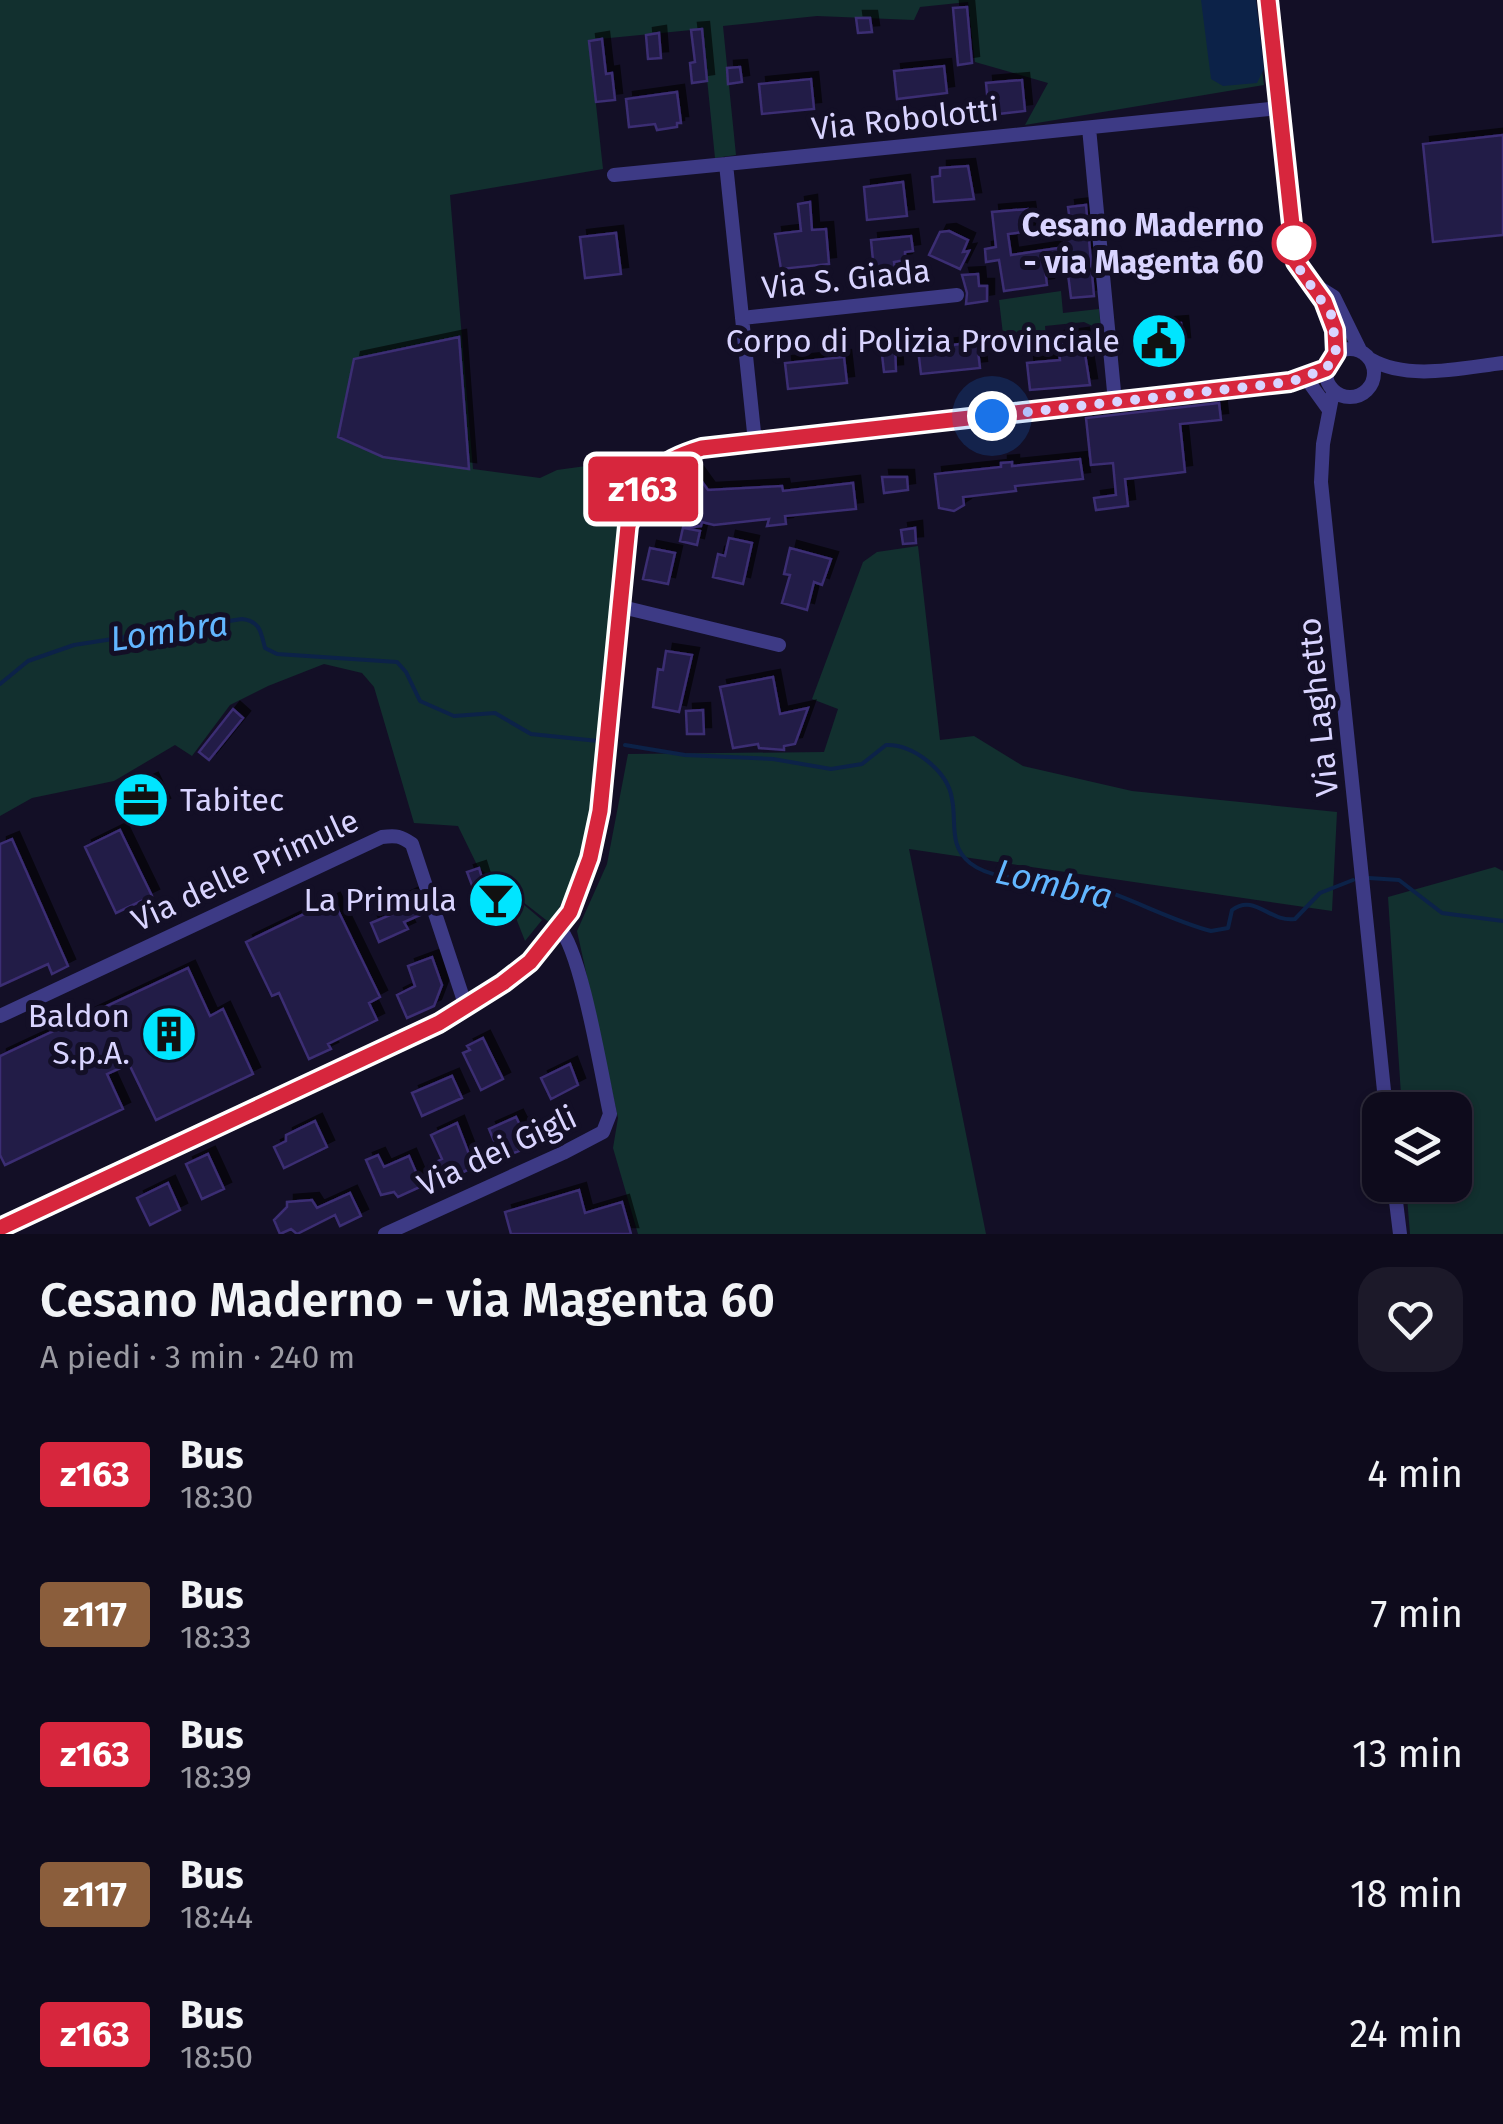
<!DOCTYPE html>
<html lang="it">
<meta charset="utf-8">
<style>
:root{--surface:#0e0b1c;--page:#1c1929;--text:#f1f3f6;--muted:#9b9ba3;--line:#2e2b3b}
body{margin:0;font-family:"Fira Sans",sans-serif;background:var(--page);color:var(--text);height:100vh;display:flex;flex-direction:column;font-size:38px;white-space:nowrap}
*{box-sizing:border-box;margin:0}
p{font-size:32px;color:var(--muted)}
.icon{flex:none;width:55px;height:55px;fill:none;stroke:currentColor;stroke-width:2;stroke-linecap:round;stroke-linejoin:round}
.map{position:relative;height:1234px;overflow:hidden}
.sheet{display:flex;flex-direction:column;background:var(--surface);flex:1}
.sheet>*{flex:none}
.badge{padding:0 20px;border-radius:8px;font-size:35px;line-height:65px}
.controls{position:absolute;left:1362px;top:1092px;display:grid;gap:20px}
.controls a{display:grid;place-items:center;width:110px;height:110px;border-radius:20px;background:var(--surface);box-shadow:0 2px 8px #0004,0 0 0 2px var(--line);font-size:50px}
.you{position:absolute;width:50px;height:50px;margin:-25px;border:8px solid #fff;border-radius:50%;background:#1a73e8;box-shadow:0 0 0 15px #1a73e833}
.map>.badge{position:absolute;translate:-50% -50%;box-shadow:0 0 0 5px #fff}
.round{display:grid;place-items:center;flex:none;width:105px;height:105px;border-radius:30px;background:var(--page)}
.headline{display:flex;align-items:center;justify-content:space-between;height:170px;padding:0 40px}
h1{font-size:48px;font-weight:600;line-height:75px}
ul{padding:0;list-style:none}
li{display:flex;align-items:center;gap:30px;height:140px;padding:0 40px}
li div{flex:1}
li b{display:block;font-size:38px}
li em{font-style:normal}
li .badge{min-width:110px;font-weight:700;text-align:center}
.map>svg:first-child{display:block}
</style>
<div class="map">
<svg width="1503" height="1234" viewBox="0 0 1503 1234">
<defs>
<filter id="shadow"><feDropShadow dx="7" dy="-7" stdDeviation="0" flood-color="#0009"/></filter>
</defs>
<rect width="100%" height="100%" fill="#130f26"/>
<path fill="#12302f" d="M0 0H1252L1264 85 1025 125 1048 83 975 62 968 2 920 7 914 20 817 16 723 26 736 155 715 158 702 29 589 40 603 169 450 195 473 469 540 478 557 470 651 457 623 490 590 814C582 854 573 888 550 923L478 867 458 826 414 823 374 687 362 673 324 664 268 686 230 705 192 756 175 745 114 781 32 798 0 816Z
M1061 291 1063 313 1099 309 1101 330 1084 322 1045 326 1046 338 1004 343 999 300Z
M918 546 940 740 974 736 1023 766 1132 791 1337 812 1332 911 909 849 986 1234H638L613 1148 618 1118 577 931 607 864 628 754 824 752 838 709 812 699 863 562 877 552Z
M1495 867 1503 871V1234H1410L1406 1185H1455V1110H1402L1388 897Z
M523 904 542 920 525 941 514 913Z"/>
<path fill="#0c2248" d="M1201 0H1256L1264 69 1257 83 1223 86 1211 79Z"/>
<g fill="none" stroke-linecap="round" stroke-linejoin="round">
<path stroke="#0c2248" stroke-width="4" d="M0 684 28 661 74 645 242 619C260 621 261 632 265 648L277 654 397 662 406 672 420 701 454 716 495 713 531 734 598 741
M625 745 685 755 773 759 831 769 862 764 886 745C913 744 948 771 952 799 957 823 948 845 970 863 997 884 1042 876 1074 882 1122 892 1165 919 1211 931L1228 928 1232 910C1255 893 1270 923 1295 919L1320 893 1353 880
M1369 878 1399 880 1442 913 1503 921"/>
</g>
<path fill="#241b47" stroke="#3b2d73" stroke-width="2.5" filter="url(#shadow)" d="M967 7 972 63 958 65 953 8Z
M856 18H870L872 32 858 33Z
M702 29 707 81 692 83 690 63 695 62 691 30Z
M659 33 661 58 648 59 646 35Z
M602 39 606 74 612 73 615 100 596 102 589 41Z
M944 66 947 93 897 99 894 71Z
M740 67 742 82 728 84 727 68Z
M811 79 814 109 762 114 759 84Z
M1022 80 1025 111 989 115 986 83Z
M677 92 681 123H677V127L657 130 655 124 629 127 626 99Z
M1503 135V235L1433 242 1423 144Z
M968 166 974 199 934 202 932 177 940 176V168Z
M903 182 907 216 867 220 864 187Z
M810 202 812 230 826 229 829 264 781 269 775 234 801 231 798 204Z
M1086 205 1094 296 1071 298 1067 266 1045 269 1047 285 1004 291 999 260 986 262 985 249 996 247 992 212 1028 209 1031 231 1008 234 1011 255 1065 247 1064 236H1072L1068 207Z
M949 231 968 240 963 252 969 251 960 269 929 255 940 232Z
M616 233 621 274 585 278 580 237Z
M911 236 913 251 905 252V260L894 262 895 268 874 271 871 240Z
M978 274 979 286H987V301L966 304 967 293 962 275Z
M1181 323 1183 344 1143 347 1142 326Z
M1082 335 1090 385 1030 390 1027 363 1060 360 1057 338Z
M459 337 469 469 383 457 338 437 354 359Z
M977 342 980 368 921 374 918 349Z
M895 344 896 371 884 372 881 346Z
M844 357 847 383 788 389 785 363Z
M1219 403 1221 420 1180 424 1185 472 1125 479 1128 506 1096 510 1094 498 1116 495 1113 463 1091 465 1086 418Z
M1080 459 1083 479 1015 486 1016 491 963 497 964 505 954 511 939 508 935 474 1001 467V463L1012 462V466Z
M695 472 708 490 782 486 783 491 853 483 856 509 785 516 786 524 767 526 769 519 714 525 702 522 701 526 684 528 700 531 697 545 680 541 686 514 670 490Z
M882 477H907L908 490 884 493Z
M915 528 916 543 903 544 901 530Z
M729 538 752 543 743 584 713 577 718 554 725 556Z
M650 548 675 553 668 584 643 579Z
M790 548 831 559 822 585 814 582 807 610 782 603 790 575 784 574Z
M666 651 692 655 679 712 653 707 658 669 663 670Z
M773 677 780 714 808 708 795 744 784 746V750L759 748 758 744 733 748 720 687Z
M233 709 243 718 209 760 199 752Z
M703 710 704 734H687L686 711Z
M151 780 163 805 130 820 118 795Z
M120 830 152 896 116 913 85 847Z
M12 839 68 966 52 974 48 964 0 986V844Z
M479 868 484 884 473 888 467 872Z
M494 884 512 909 499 918 482 894Z
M411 895 420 915 404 922 408 929 379 942 371 923 402 910 398 901Z
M333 900 380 997 369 1003 377 1020 328 1044 331 1049 309 1059 279 993 272 996 246 942Z
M432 957 442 985 434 1006 407 1018 397 995 415 986 408 966Z
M188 968 210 1016 223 1009 253 1074 156 1120 129 1064 107 1074 123 1109 5 1165 0 1155V1056Z
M483 1038 503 1079 481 1090 463 1053 470 1050 467 1046Z
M570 1064 578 1085 551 1099 541 1078Z
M452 1076 462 1098 422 1116 412 1093Z
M516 1117 520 1125 526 1123 532 1136 516 1143 519 1151 501 1158 489 1129Z
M315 1121 327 1147 284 1168 274 1147 286 1141V1135Z
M457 1123 474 1167 446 1180 438 1161 442 1159 431 1135Z
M208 1154 224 1189 202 1199 186 1164Z
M378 1155 384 1167 409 1156 422 1186 398 1197 394 1192 381 1195 366 1160Z
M168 1183 180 1210 150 1225 137 1198Z
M579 1190 585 1213 622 1202 631 1234H511L505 1212Z
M350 1193 361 1216 340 1226 335 1215 297 1234 291 1229 280 1234 274 1220 287 1207V1202L312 1200 317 1208Z"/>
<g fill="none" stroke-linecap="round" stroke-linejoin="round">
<path stroke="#3d3a85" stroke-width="14" d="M1268 0 1296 262 1332 316 1336 353
M1089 128 1115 402
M614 175 726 164
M1318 287 1334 297 1361 352
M742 318 957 295
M1326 373a24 24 0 1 1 48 0a24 24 0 1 1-48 0Z
M1370 359C1408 381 1461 368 1503 363
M1311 385 1329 410
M1333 392 1323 444 1321 482 1386 1110
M755 442 726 164 1280 108
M618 606 779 645
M0 1016 382 837C396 835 401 836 412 844L466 1007
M1394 1185 1400 1234
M0 1228 439 1023 503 983 530 963 570 912 591 857 600 811 628 526C648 478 650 464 702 448L1290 382 1326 369
M385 1234 563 1153 603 1132 610 1114C602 1078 581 949 559 928"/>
</g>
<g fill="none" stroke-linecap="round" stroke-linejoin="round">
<g stroke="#fff" stroke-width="22">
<path id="line" d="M0 1228 439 1023 503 983 530 962 570 912 590 858 600 811 628 526C648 478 650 464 702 448L1290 382 1326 369 1336 353 1335 330 1324 301 1296 262 1268 0"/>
</g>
<use href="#line" stroke="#d7263d" stroke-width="15"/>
<path stroke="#d9d4ff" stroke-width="10" stroke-dasharray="0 18" d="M992 416 1290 382 1326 369 1336 353 1332 316 1298 267 1294 243"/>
</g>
<defs>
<g id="civic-disc" transform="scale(2.875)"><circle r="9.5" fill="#00e5ff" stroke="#130f26"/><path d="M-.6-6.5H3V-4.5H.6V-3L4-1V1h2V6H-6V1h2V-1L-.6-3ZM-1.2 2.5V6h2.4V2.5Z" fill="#111"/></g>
<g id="office-disc" transform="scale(2.875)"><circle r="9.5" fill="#00e5ff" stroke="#130f26"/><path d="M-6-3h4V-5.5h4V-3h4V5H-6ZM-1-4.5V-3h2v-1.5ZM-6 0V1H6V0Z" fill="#111"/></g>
<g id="bar-disc" transform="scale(2.875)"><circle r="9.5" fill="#00e5ff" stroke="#130f26"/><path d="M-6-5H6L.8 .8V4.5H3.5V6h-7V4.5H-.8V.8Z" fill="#111"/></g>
<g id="building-disc" transform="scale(2.875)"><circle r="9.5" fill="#00e5ff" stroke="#130f26"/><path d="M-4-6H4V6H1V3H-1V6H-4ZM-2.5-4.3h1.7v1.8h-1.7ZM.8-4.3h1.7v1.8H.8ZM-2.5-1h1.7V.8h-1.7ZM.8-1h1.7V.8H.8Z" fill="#111"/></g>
</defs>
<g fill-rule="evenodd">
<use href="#civic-disc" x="1159" y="341"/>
<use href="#office-disc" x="141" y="800"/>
<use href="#bar-disc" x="496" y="900"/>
<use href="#building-disc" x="169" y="1034"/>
</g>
<circle fill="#fff" stroke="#d7263d" stroke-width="5" cx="1294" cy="243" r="20"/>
<g text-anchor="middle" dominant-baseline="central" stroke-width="10" stroke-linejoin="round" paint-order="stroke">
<g font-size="32" fill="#d9d4ff" stroke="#130f26">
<text transform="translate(905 119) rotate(-6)">Via Robolotti</text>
<text transform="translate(846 279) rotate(-6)">Via S. Giada</text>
<text transform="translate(1318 707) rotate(-96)">Via Laghetto</text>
<text transform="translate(245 870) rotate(-25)">Via delle Primule</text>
<text transform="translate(497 1151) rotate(-25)">Via dei Gigli</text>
</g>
<g font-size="32" font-weight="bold" fill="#d9d4ff" stroke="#130f26" text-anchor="end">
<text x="1264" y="225">Cesano Maderno<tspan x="1264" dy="37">- via Magenta 60</tspan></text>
</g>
<g font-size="32" fill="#d9d4ff" stroke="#130f26" text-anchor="end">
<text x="1120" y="341">Corpo di Polizia Provinciale</text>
<text x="180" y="800" text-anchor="start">Tabitec</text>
<text x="457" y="900">La Primula</text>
<text x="130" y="1016">Baldon<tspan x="130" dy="37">S.p.A.</tspan></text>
</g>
<g font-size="35" font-style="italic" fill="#62b6ff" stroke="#130f26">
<text transform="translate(169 631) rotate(-8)">Lombra</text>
<text transform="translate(1054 884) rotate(13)">Lombra</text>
</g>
</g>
</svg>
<div class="controls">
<a><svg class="icon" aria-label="layers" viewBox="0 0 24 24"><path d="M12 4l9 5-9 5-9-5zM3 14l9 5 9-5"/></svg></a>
</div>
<div class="you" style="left:992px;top:416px"></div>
<b class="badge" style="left:643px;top:489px;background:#d7263d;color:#fff">z163</b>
</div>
<section class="sheet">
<div class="headline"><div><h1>Cesano Maderno - via Magenta 60</h1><p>A piedi · 3 min · 240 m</p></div><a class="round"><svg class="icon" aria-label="heart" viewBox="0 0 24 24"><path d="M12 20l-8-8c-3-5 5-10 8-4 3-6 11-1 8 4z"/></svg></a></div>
<ul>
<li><span class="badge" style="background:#d7263d;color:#fff">z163</span><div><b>Bus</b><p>18:30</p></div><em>4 min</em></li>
<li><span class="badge" style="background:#8b5e3c;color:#fff">z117</span><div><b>Bus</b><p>18:33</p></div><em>7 min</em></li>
<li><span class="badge" style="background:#d7263d;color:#fff">z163</span><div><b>Bus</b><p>18:39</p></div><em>13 min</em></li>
<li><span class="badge" style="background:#8b5e3c;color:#fff">z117</span><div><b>Bus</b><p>18:44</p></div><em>18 min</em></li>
<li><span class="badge" style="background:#d7263d;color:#fff">z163</span><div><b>Bus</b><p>18:50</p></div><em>24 min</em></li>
</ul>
</section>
